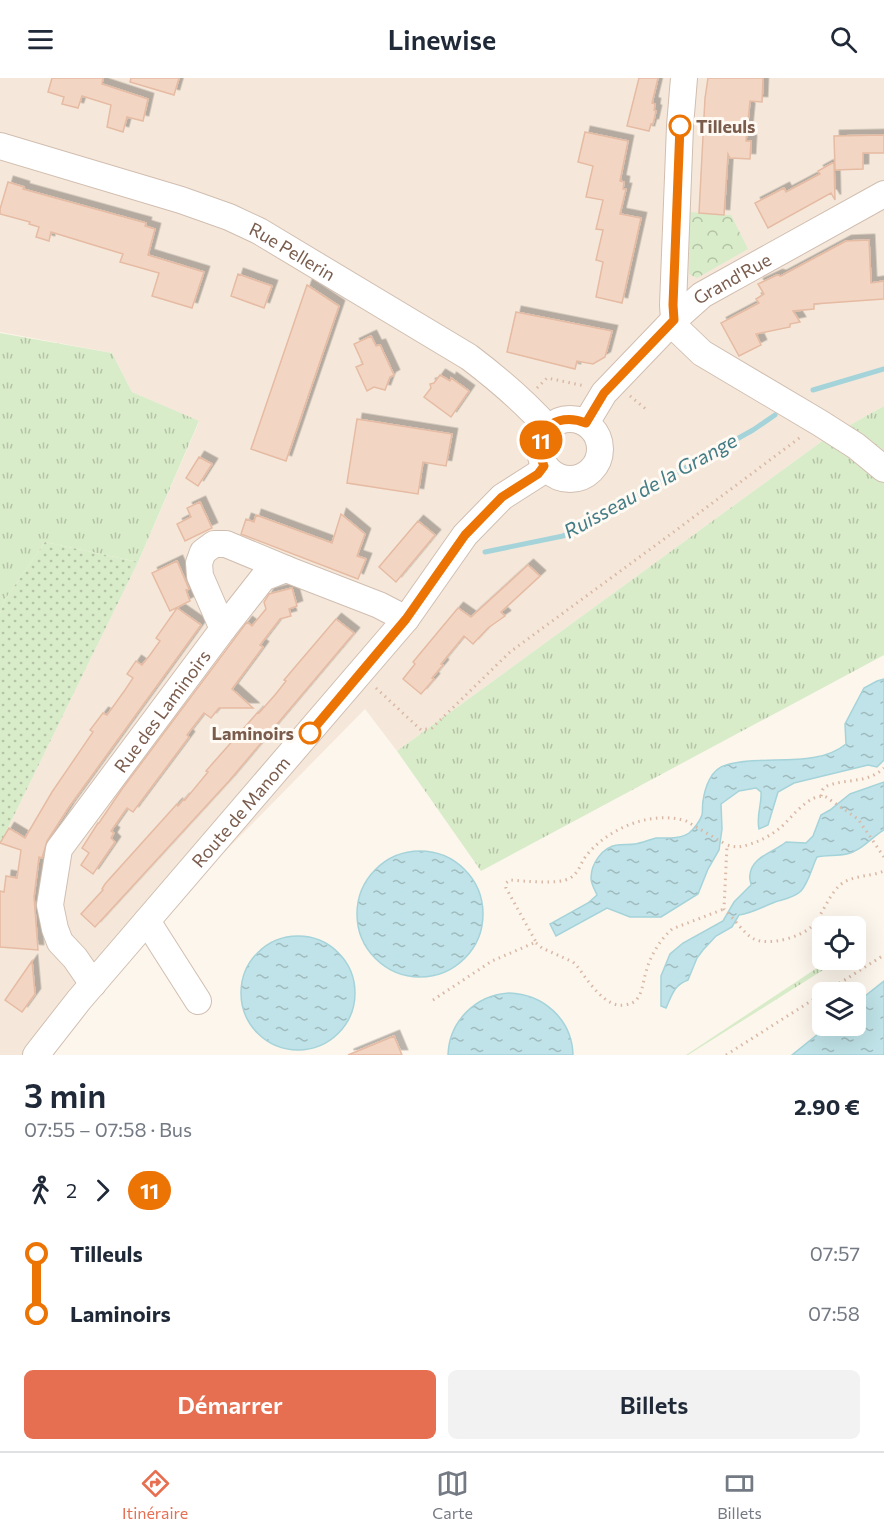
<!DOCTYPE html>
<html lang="fr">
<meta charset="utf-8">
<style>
:root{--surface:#fff;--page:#f2f2f3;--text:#1f2937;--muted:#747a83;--line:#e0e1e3;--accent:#e76f51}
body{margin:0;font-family:Commissioner,sans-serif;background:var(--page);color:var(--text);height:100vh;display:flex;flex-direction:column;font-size:22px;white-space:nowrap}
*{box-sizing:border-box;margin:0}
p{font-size:20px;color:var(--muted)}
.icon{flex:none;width:33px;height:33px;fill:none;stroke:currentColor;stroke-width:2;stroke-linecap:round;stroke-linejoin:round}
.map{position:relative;height:977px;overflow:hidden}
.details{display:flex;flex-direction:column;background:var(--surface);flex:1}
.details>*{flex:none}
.badge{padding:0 12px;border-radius:20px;font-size:21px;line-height:39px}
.fabs{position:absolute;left:812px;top:838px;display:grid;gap:12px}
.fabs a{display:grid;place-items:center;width:54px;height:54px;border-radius:9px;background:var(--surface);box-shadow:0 6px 24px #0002;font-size:30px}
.map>.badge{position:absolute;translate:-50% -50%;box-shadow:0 0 0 3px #fff}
.legs{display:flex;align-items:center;gap:9px;height:66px;padding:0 24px;font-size:20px}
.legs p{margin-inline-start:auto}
.headline{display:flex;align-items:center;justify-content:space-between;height:102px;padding:0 24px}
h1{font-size:33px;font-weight:600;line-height:45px}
.primary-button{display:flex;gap:12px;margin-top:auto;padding:12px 24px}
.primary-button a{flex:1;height:69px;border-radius:9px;background:var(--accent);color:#fff;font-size:24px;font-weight:600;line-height:69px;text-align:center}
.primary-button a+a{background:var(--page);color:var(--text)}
ul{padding:0 24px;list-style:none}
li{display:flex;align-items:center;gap:21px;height:60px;font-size:22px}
li i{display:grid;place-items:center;width:9px;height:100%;margin:0 8px;background:currentColor}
li i::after{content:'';width:15px;height:15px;margin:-8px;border:4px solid;border-radius:50%;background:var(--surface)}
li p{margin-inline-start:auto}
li:first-child i{background:linear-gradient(#0000 50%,currentColor 0)}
li:last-child i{background:linear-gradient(currentColor 50%,#0000 0)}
header{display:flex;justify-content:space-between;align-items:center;height:78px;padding:0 24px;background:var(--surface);font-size:27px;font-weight:600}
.tabs{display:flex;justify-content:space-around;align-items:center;height:84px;border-top:2px solid var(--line);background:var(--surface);font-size:16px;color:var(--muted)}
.tabs a{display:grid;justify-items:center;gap:3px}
.tabs .active{color:var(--accent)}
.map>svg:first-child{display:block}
</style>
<header><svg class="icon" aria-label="menu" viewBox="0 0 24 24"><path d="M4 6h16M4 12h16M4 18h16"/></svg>Linewise<svg class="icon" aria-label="search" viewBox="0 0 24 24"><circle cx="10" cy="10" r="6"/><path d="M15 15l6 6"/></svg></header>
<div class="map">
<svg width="884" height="977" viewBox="0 0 884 977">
<defs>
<pattern id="grass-tufts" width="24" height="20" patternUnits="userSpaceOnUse" patternTransform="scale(1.5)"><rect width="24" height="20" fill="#d8ecc9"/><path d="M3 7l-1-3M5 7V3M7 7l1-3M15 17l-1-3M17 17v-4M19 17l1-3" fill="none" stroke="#b4c2a5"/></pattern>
<pattern id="forest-crowns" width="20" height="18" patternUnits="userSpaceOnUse" patternTransform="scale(1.5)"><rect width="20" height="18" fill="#d8ecc9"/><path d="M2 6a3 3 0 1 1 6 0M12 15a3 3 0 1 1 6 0" fill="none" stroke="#b4c2a5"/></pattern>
<pattern id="garden-dots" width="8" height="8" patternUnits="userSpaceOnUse" patternTransform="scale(1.5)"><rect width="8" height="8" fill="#d8ecc9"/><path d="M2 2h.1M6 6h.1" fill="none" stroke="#b4c2a5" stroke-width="1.8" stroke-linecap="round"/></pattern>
<pattern id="water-ripples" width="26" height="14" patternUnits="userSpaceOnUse" patternTransform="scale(1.5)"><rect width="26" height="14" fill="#bfe3e8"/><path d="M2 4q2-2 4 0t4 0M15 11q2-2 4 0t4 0" fill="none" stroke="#a0bbbe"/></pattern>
<filter id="shadow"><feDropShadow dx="5.5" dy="-5.5" stdDeviation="0" flood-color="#0004"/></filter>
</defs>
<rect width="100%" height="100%" fill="#fdf6ec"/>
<path fill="#f5e8da" d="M0 0H884V328L825 361 397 673 365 631 25 977H0V766L138 484 199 344 132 314 112 275 0 254Z"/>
<path fill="url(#grass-tufts)" d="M0 255 112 275 132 314 199 343 138 484 45 464 4 523 0 535Z
M884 328V577L481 793 397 673 825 361Z
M829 882H839L688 977H686Z"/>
<path fill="url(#forest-crowns)" d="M690 134 731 137 748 171 697 200 689 196Z"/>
<path fill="url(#garden-dots)" d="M45 464 138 484 0 766V535L4 523Z"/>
<path fill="url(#water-ripples)" stroke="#a5d3da" stroke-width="1.5" d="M884 601V682L877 689 868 687 794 705 778 714 768 747 759 751C756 737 762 727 761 714L756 710 739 713 721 726 722 751 719 772 708 791 698 816 661 839H630L607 830 556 858 550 846 588 825 597 817C595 812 591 806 591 800 591 785 603 769 617 767 623 766 629 767 635 766 643 765 650 761 657 760 667 760 681 761 689 755 694 751 700 743 702 737 703 732 702 727 703 723 705 709 711 691 726 687 763 676 816 691 846 666L845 646 864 610 877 603Z
M884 704V752C872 759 861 773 847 776 837 778 827 777 817 779 812 789 809 804 801 813 794 820 784 821 775 824 762 829 753 835 739 837L732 849 716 858 703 872 697 880 688 902C674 907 672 917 666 930L661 928V898L670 876 683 865 723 843 734 824 751 807C751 804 749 801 750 797 751 779 774 774 786 764L806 765 813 758 821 737 830 732 850 716Z
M357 836a63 63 0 1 1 126 0a63 63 0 1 1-126 0Z
M241 915a57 57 0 1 1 114 0a57 57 0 1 1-114 0Z
M884 903V977H792L828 948H855V926Z
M509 915C543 916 572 941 573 977H448C449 944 475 917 509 915Z"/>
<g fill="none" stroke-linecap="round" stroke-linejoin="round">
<path stroke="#a5d3da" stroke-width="5" d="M813 312 884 291
M485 474 563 458 753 352 775 337"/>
</g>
<path fill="#f3d5c3" stroke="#e6bba3" stroke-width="1.5" filter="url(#shadow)" d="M52 0H103L102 6 148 21 143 43 127 39 123 54 107 49 111 27 82 18 78 30 62 26 64 19 48 14Z
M131 0H179L174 17 130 4Z
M639 0H658L652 25 655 26 654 32 656 33 653 46H651L649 53 627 48Z
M708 0H763L762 24 750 23 746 63H751L750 81 730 80 728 76 724 137 699 135 705 20Z
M585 54 628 63 620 103 624 104 623 111H626L620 136 641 140 622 225 596 219 603 184 596 182 603 152 596 151 603 122 586 119 593 88 578 84Z
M884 57V75H863V91L835 92 834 58Z
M834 84 835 122 831 115 768 150 755 125 784 110 786 114 820 96 818 93Z
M8 104 24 109 23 111 146 145 145 148 155 151 148 177 204 194 192 230 152 218 159 195 120 184 123 176 51 154 49 163 36 159 39 149 29 146 30 144 0 136V131Z
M869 162 871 205 884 203V221L814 226V231L793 233 800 244 790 246V249L756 256 761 267 739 278 721 245 759 225 756 221 764 216 758 206 777 197 781 198 846 163Z
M238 196 272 208 264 230 231 218Z
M307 207 339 228 286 383 251 371Z
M516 234 612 253 605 279 593 286 577 283 575 291 507 274Z
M371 258 376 268 380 267 394 297 390 299 385 312 374 309 367 313 356 289 363 286 354 266Z
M440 297 450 303 451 300 469 313 451 339 424 319 431 310 430 306 434 305Z
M357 341 452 356 446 388 423 384 418 416 347 405Z
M199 379 212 386 198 408 186 400Z
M200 424 212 450 185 463 177 446 191 439 187 430Z
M341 436 365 456 357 478 366 481 358 501 241 456 246 441 254 444 256 437 332 465Z
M418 443 435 457 396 504 379 489Z
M177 483 189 511 186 512 190 523 170 533 152 495Z
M528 487 540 498 501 534 505 538 488 550 473 566 464 558 441 586 443 587 432 600 434 601 421 616 403 601 415 586 413 584 458 530 471 539Z
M292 510 297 528 289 531 291 538 280 541 260 567 263 569 232 611 253 630H219L211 640 204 635 187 657 189 659 133 734 127 730 111 753 114 755 111 760 115 764 93 796 81 787 89 775 82 770 98 745H99L122 711 247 544 252 548 266 531 264 524 269 516Z
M177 530 201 547 69 729 47 763 42 780 39 779 34 819 38 872 0 869V813L4 814 6 798 17 800 21 772 0 765 9 750 25 760 52 714 93 654 90 652 103 635 107 637 125 612 133 600 127 596 136 583 142 587 150 577 160 563 156 560Z
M336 541 354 555 229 703 95 849 81 836 103 812 102 811 105 806 177 726 178 728 184 721 185 722 208 694 206 693 258 634 259 635 275 617 286 603 284 602Z
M32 883 35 916 22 934 5 922Z
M394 958 402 977H348Z"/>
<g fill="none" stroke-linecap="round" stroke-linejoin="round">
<g stroke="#d1beb0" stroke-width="28">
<g id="minor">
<path d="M684 0 680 48 673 227 674 242 677 251 702 275 820 345 856 368 884 391"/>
<path id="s1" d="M0 68 181 122 229 139 259 153 469 279C498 301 524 323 548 350"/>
<circle cx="570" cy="371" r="30"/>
<path id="s2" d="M586 345 604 315 674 242 702 217 884 116"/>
<path d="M223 551 200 498 199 485 203 474 214 466H226L286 491"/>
<path d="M147 843 198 923"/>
<path id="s3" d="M93 906 75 880 60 864 55 851 50 827 59 771 223 551 263 500 286 491 379 527 406 541"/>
<path id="s4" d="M36 977 79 922 406 541 465 457 502 419 538 396 544 388"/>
</g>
</g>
<path stroke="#d9b8a5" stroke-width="3" stroke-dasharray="1.5 4.5" stroke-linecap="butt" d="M537 310 547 300 585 308
M630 318 647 332
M376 610 421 652 432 650 510 574 675 453 802 358
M821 718 823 711 827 708C847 700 867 706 884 690
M884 779 858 741 826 719C809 714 791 741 780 750 771 757 761 763 750 766 742 769 736 770 727 767L724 831C733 839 744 856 754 861 768 868 799 860 811 849 823 837 828 818 840 807 852 797 870 799 884 793
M536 865 542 870 573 884 577 888C587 901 605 931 625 927 630 926 634 925 637 921 643 913 643 903 646 894 650 878 660 862 672 851L724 831
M824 915 884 877
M433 922 492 883 536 864 506 810V805L510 802C524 803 559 807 570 800 579 795 580 786 586 778 608 750 652 732 686 743L727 767
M726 977 822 916"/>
<use href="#minor" stroke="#fff" stroke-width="26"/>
</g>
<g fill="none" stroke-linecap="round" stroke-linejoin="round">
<g stroke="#fff" stroke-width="14">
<path id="line-1" d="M310 655 406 541 465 457 502 419 538 396 544 388C530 356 554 332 586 345L604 315 674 242 673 227 680 48"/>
</g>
<use href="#line-1" stroke="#ec7404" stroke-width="9"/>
</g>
<g fill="#fff" stroke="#ec7404" stroke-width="3">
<circle cx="680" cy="48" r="10"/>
<circle cx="310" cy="655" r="10"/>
</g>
<g text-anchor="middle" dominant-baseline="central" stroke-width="6" stroke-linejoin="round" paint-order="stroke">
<g font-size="18" font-weight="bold" fill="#7a5c4d" stroke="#fffaf3" text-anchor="start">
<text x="696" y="48">Tilleuls</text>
<text x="294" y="655" text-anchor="end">Laminoirs</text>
</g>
<g font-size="18" fill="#7a5c4d" stroke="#fffaf3">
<text stroke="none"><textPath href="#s1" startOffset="312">Rue Pellerin</textPath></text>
<text stroke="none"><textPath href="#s2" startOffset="208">Grand'Rue</textPath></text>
<text stroke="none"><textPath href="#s3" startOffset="321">Rue des Laminoirs</textPath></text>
<text stroke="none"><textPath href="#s4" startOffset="318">Route de Manom</textPath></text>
</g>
<g font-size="20" font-style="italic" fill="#437c86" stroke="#fffaf3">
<text transform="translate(650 407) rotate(-29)">Ruisseau de la Grange</text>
</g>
</g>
</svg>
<div class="fabs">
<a><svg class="icon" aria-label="locate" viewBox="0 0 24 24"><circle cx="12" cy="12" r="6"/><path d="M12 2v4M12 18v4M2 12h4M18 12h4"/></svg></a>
<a><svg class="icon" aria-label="layers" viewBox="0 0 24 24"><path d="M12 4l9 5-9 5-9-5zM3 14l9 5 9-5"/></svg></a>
</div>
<b class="badge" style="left:541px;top:362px;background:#ec7404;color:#fff">11</b>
</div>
<section class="details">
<div class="headline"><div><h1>3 min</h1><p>07:55 – 07:58 · Bus</p></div><b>2.90 €</b></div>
<div class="legs"><svg class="icon" aria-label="walk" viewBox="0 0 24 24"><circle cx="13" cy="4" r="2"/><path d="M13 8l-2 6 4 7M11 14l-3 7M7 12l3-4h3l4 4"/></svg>2<svg class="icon" aria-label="forward" viewBox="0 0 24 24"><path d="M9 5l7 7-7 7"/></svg><b class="badge" style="background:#ec7404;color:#fff">11</b></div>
<ul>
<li><i style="color:#ec7404"></i><b>Tilleuls</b><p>07:57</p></li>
<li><i style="color:#ec7404"></i><b>Laminoirs</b><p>07:58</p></li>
</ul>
<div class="primary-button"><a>Démarrer</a><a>Billets</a></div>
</section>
<nav class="tabs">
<a class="active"><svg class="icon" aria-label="directions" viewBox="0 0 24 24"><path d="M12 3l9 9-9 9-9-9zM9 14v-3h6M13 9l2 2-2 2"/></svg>Itinéraire</a>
<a><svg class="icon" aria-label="map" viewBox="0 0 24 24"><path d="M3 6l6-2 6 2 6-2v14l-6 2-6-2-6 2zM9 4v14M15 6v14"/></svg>Carte</a>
<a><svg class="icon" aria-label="tickets" viewBox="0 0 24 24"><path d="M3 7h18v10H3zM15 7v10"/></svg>Billets</a>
</nav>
